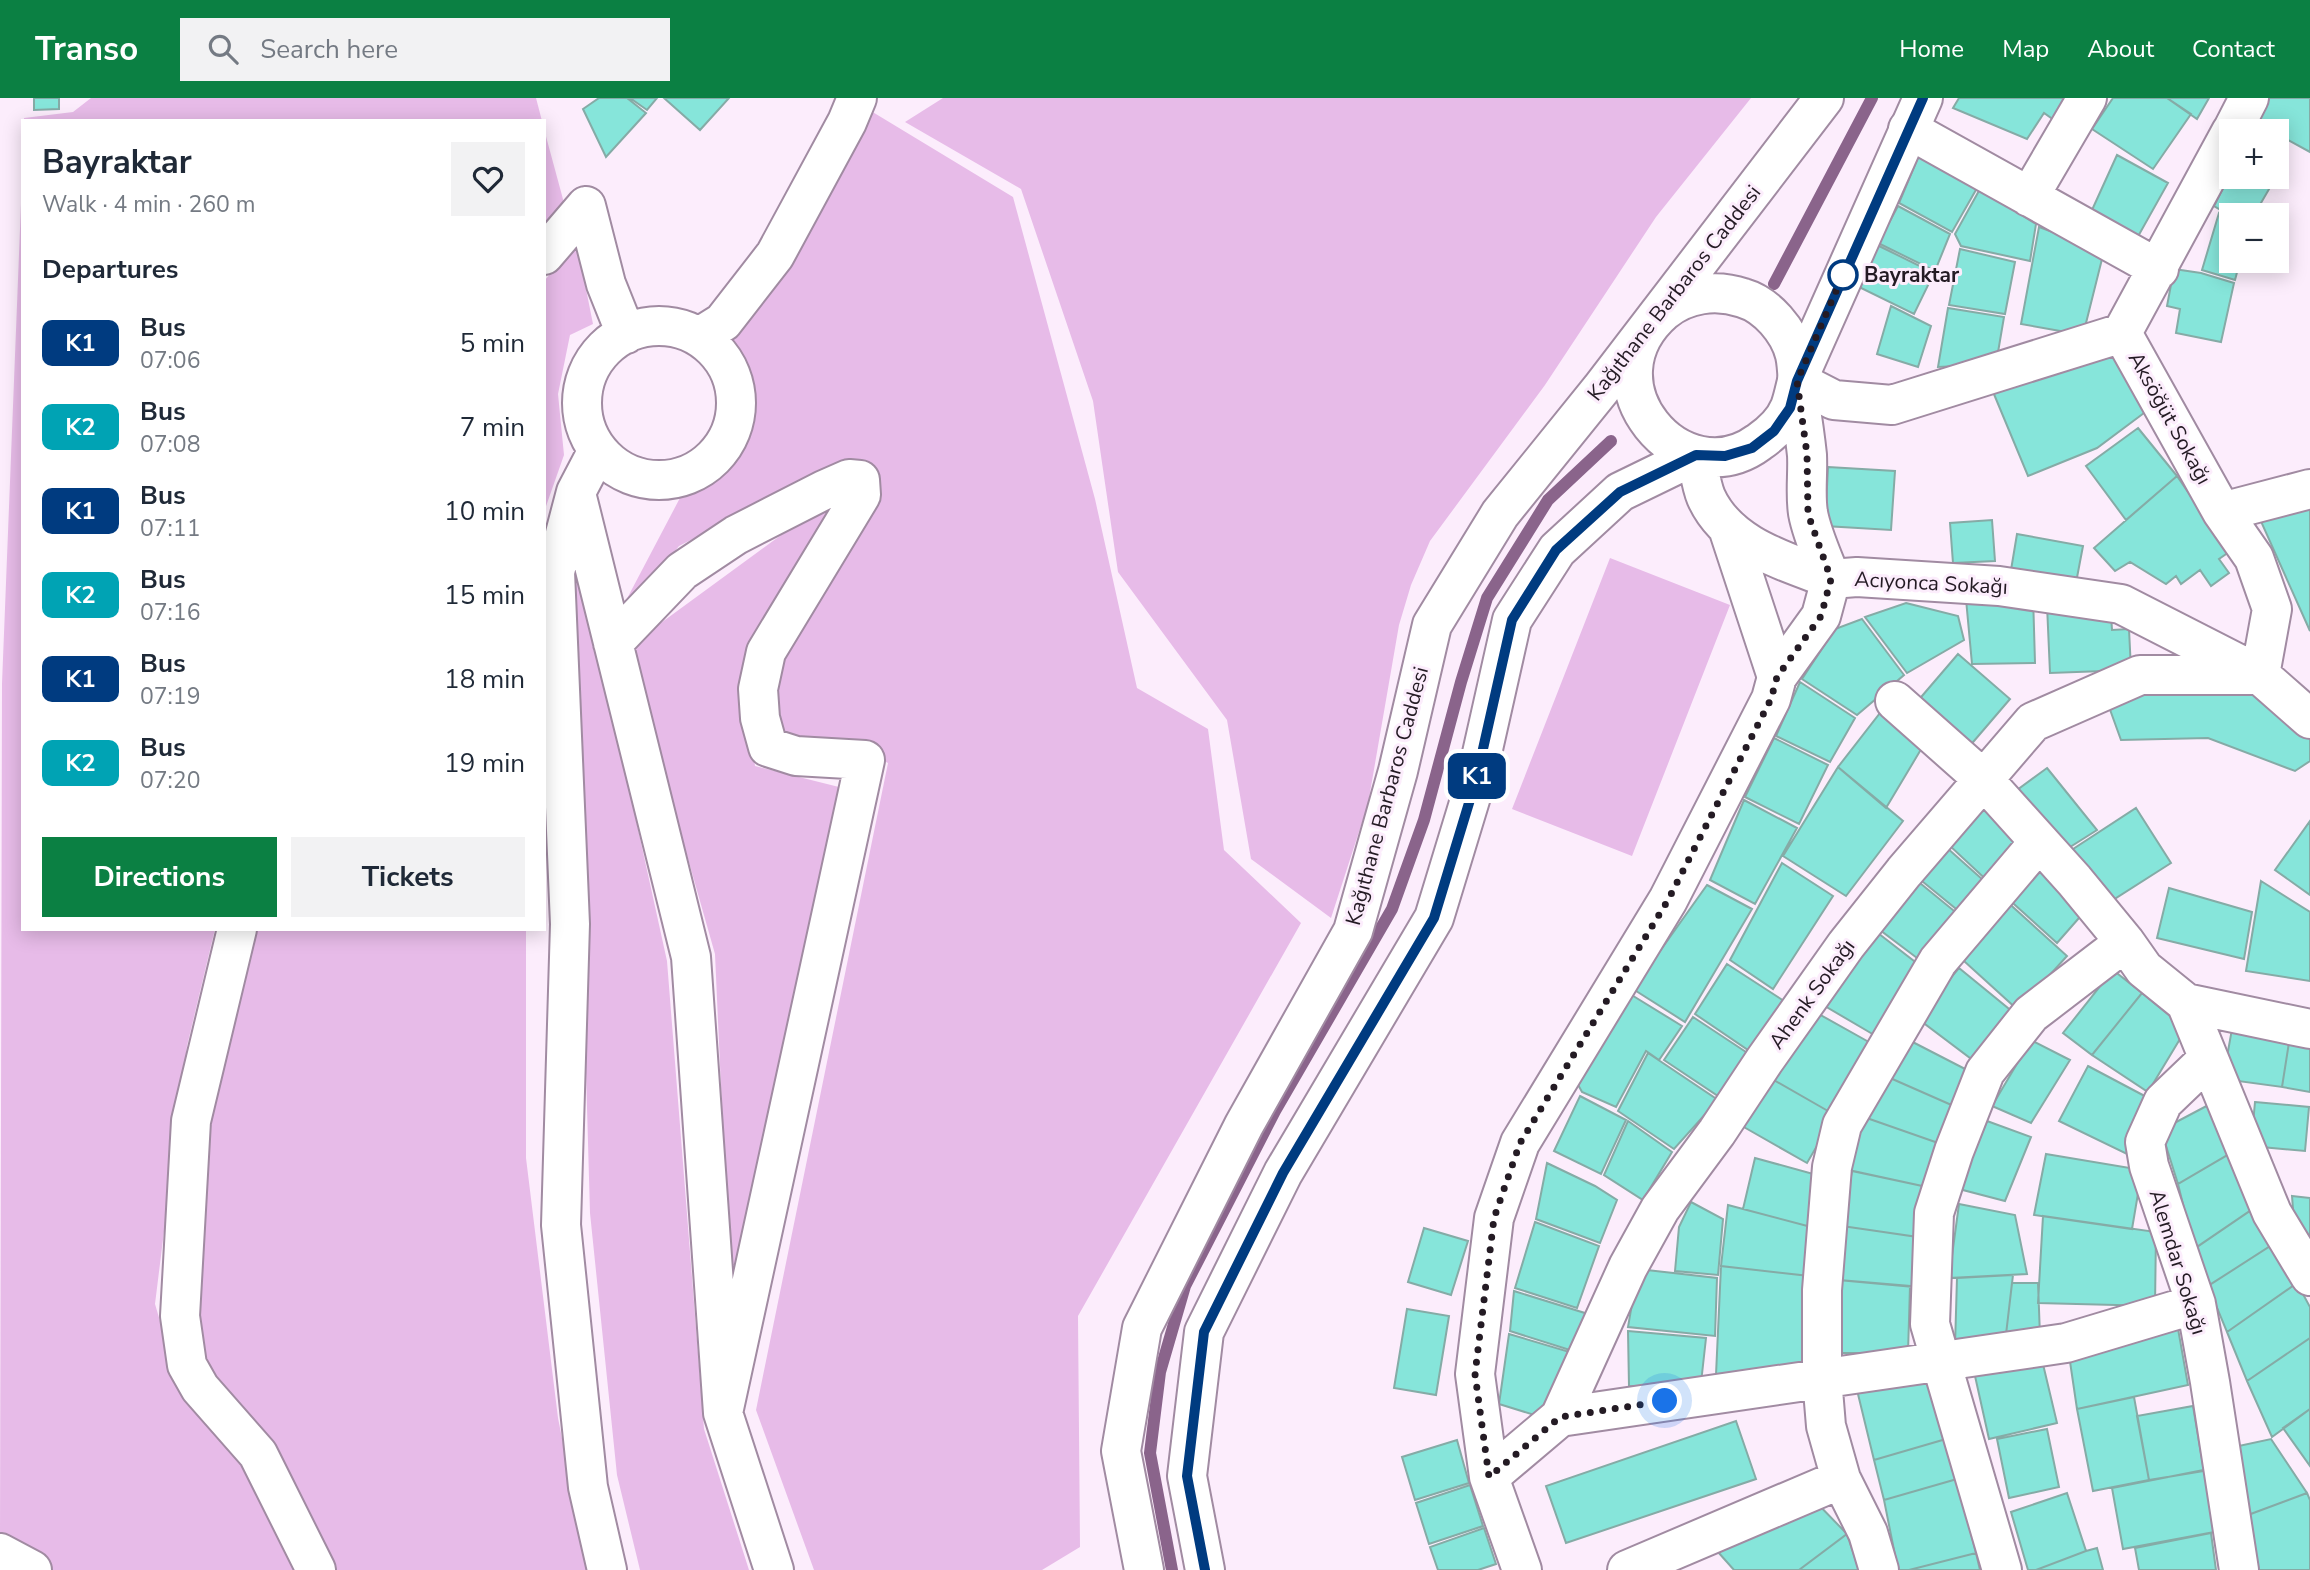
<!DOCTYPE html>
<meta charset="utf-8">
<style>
:root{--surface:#fff;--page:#f2f2f3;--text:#1f2937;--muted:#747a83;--accent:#0b8043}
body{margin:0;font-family:"Nunito Sans",sans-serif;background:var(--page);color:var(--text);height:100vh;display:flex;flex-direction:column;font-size:26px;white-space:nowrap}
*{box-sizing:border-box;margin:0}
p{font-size:23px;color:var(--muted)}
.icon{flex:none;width:38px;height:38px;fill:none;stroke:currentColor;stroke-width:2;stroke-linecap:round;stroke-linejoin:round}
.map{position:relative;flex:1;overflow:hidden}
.sheet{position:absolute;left:21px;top:21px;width:525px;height:812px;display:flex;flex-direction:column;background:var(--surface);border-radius:0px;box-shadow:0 4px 18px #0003}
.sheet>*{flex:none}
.badge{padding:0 14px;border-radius:10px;font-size:24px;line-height:46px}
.tools{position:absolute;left:2219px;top:21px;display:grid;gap:14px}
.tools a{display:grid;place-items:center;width:70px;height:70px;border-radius:0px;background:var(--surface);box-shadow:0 4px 18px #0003;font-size:35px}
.you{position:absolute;width:35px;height:35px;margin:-18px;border:5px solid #fff;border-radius:50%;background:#1a73e8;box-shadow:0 0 0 10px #1a73e833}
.map>.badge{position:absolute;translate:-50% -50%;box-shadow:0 0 0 4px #fff}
h2{padding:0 21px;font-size:26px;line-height:63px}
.round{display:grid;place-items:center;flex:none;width:74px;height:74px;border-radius:0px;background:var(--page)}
.summary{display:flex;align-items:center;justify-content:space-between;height:119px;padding:0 21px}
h1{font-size:33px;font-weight:700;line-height:52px}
.cta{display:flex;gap:14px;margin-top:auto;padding:14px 21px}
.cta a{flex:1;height:80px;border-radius:0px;background:var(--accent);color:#fff;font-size:28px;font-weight:700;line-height:80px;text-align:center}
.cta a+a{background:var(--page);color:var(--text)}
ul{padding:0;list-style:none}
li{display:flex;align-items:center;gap:21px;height:84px;padding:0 21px}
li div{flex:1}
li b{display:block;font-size:26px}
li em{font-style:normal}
li .badge{min-width:77px;font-weight:700;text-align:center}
header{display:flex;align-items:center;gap:42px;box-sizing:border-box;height:98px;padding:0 35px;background:var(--accent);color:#fff}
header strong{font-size:33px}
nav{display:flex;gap:38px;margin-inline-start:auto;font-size:24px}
.search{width:490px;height:63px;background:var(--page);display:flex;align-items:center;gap:18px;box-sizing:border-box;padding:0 24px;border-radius:0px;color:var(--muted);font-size:26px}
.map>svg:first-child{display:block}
</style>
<header>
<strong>Transo</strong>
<div class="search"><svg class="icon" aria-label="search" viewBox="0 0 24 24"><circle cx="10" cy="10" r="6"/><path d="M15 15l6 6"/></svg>Search here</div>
<nav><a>Home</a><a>Map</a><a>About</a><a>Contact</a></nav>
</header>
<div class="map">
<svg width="2310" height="1472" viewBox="0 0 2310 1472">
<rect width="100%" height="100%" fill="#fcedfc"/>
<path fill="#e7bbe8" d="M91 0H536L542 23H24V20L73 14Z
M943 0H1751L1656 119 1545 287 1430 443 1411 487 1399 527 1368 706 1331 820 1251 761 1227 622 1118 474 1093 303 1021 91 905 24Z
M866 10 1013 99 1095 401 1137 590 1208 631 1224 752 1301 825 1078 1218 1080 1449 1042 1472H814L756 1312 888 665 860 650 790 647 771 631 780 566 880 393 843 364 679 448 625 516 621 512 681 398 734 357 749 315 745 278 723 242Z
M544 31 567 116 544 141Z
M23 55V831H215L187 948 155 1206 180 1291 248 1361 305 1472H51L0 1441 2 586Z
M577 146 593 226 570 237 558 296 564 357 544 414V183Z
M836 397 842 405 743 565 755 668 839 689 734 1191 730 1190 715 856 628 549Z
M574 440 667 863 704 1331 749 1472H640L617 1377 590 1115 571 446Z
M1610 460 1730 507 1632 758 1512 711Z
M249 831H526V1060L558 1320 588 1472H327L200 1260 190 1210 197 1036Z"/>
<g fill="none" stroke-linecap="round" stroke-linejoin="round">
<path stroke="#8a648b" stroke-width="12" d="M1774 186 1872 0
M1172 1472 1150 1355 1160 1274 1185 1188 1275 1013 1392 811 1424 722 1461 584 1487 500 1548 402 1611 343"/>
</g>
<path fill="#86e5da" stroke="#85aba6" stroke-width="2" d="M34 0H59V11L34 12Z
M599 0H627L646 15 606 59 583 11Z
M630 0H657L647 12Z
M664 0H729L700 32Z
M1959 0H2068L2054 22 2044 15 2027 41 1953 10Z
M2113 0H2167L2191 16 2153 71 2092 31Z
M2167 0H2209L2197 21Z
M2265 0H2310V54L2277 36V33H2272L2252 22Z
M1919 57 1977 90 1952 134 1899 105Z
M2117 57 2168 85 2136 142 2087 123Z
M2231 74V79H2276L2254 117 2231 118 2214 108Z
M1980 91 2036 126 2030 163 1961 148 1955 136Z
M1898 108 1950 136 1935 173 1878 145Z
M2219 115 2231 121V163H2240L2235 182 2202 172Z
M2039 129 2104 153 2083 237 2021 226Z
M1877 147 1934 175 1914 216 1857 188Z
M1960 151 2015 164 2005 216 1949 207Z
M2174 171 2201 175 2234 185 2221 244 2176 235 2180 211 2167 208Z
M1891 208 1931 228 1918 269 1877 256Z
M1948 210 2004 219 1996 266 1938 269Z
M2115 247 2148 312 2097 350 2028 378 1991 289Z
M2138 330 2177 378 2126 422 2086 368Z
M1828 369 1895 373 1891 432 1825 428Z
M2177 378 2229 454 2219 461 2229 475 2211 488 2200 472 2181 486 2176 478 2166 486 2130 464 2115 473 2094 450Z
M2310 404V533L2259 419Z
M1992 422 1995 463 1953 465 1950 425Z
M2017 436 2083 448 2075 490 2010 478Z
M2033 497 2035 565 1972 566 1966 501Z
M1906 505 1958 518 1964 542 1907 575 1865 519Z
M2047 507 2111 516 2112 532 2129 531 2131 572 2050 575Z
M1862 521 1904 577 1857 617 1802 581 1835 531Z
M1958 556 2010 601 1968 650 1916 605Z
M2235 583 2270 605 2310 640V663L2295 673 2208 640 2121 642 2104 595Z
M1800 584 1855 620 1830 664 1776 638Z
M1887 606 1926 643 1886 710 1838 669Z
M1774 640 1828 667 1799 726 1745 699Z
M1838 669 1903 723 1846 798 1783 758Z
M2047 670 2097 732 2059 756 2013 695Z
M1744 702 1797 730 1755 806 1710 782Z
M1989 703 2023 756 1994 789 1949 747Z
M2136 710 2171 765 2105 807 2070 753Z
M2310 723V797L2275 772Z
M1946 749 1992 790 1966 819 1917 779Z
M1782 765 1833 798 1773 891 1730 862Z
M2034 765 2086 812 2057 845 2005 798Z
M1915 781 1964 821 1925 866 1876 829Z
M2261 783 2310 814V883L2246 873Z
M1707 787 1752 811 1685 924 1633 891Z
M2169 790 2252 814 2244 861 2157 840Z
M2003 800 2067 858 2018 912 1954 854Z
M1874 832 1923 870 1881 941 1818 904Z
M1727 866 1784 903 1751 954 1695 916Z
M1959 870 2014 915 1978 966 1917 920Z
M2113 872 2142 895 2092 957 2063 935Z
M2142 895 2186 931 2148 994 2092 957Z
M1630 896 1682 928 1659 962 1646 953 1616 1009 1582 994 1576 983Z
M1808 910 1876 948 1835 1017 1765 977Z
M1693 919 1749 956 1721 1000 1664 962Z
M2232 931 2290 938 2282 989 2223 981Z
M1901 938 1971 974 1956 1009 1881 976Z
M2290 938 2310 941V994L2282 989Z
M2031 942 2070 962 2031 1025 1992 1008Z
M1648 955 1718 1002 1674 1051 1618 1013Z
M2088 968 2156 1004 2127 1056 2059 1023Z
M1881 976 1956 1009 1941 1046 1861 1018Z
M1765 977 1835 1017 1807 1065 1735 1024Z
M1580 998 1626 1022 1601 1076 1554 1053Z
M2216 1003 2236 1052 2178 1086 2161 1032Z
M2255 1004 2309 1009 2305 1053 2251 1048Z
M1861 1018 1941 1046 1927 1089 1844 1071Z
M1628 1023 1672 1054 1643 1102 1604 1077Z
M1987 1023 2031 1039 2005 1103 1959 1091Z
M2236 1052 2257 1108 2194 1151 2178 1086Z
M2046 1056 2142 1072 2132 1131 2034 1117Z
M1755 1060 1824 1079 1815 1130 1743 1111Z
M1547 1065 1595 1088 1617 1102 1600 1145 1536 1121Z
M1852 1073 1927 1089 1918 1139 1842 1128Z
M2292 1098 2310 1100V1160L2295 1137Z
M1691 1104 1723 1121 1718 1177 1675 1173 1679 1129Z
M1959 1106 2015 1117 2027 1176 1949 1180Z
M1728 1107 1815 1130 1809 1178 1721 1168Z
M2257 1108 2275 1145 2208 1188 2194 1151Z
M2043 1118 2156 1134 2155 1208 2038 1205Z
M1535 1124 1599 1148 1577 1210 1515 1190Z
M1842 1128 1918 1139 1913 1189 1839 1182Z
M1424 1130 1468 1143 1451 1197 1408 1184Z
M2275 1145 2297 1185 2227 1234 2208 1188Z
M1721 1168 1809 1178 1808 1275 1716 1277Z
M1638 1171 1717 1180 1715 1238 1628 1229Z
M2013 1177 2005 1245 1955 1248 1957 1180Z
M1839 1182 1910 1188 1908 1255H1834Z
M2012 1185H2038L2040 1238 2005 1245Z
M2297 1185 2310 1209V1240L2247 1283 2227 1234Z
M1514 1193 1588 1216 1573 1253 1510 1233Z
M1407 1211 1449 1218 1436 1297 1394 1290Z
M2177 1225 2188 1287 2077 1311 2068 1250Z
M1628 1233 1706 1240 1700 1294 1629 1288Z
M1509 1236 1573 1255 1541 1319 1499 1306Z
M2310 1240V1311L2272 1339 2247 1283Z
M2042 1262 2057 1325 1989 1341 1975 1278Z
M1928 1277 1946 1341 1874 1362 1857 1292Z
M2134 1299 2149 1382 2093 1393 2077 1311Z
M2193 1308 2204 1373 2149 1382 2137 1318Z
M2310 1311V1368L2283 1330Z
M1736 1323 1756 1381 1566 1445 1546 1388Z
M2047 1331 2059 1389 2009 1400 1997 1341Z
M1946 1341 1957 1381 1884 1402 1874 1362Z
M2271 1341 2307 1395 2248 1417 2234 1349Z
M1457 1342 1469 1385 1415 1402 1402 1359Z
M2214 1370 2225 1432 2123 1451 2112 1390Z
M1957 1381 1976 1455 1909 1472H1898L1884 1402Z
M1470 1387 1483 1428 1429 1446 1416 1405Z
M2067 1395 2086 1453 2036 1472H2028L2011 1414Z
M2307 1395 2310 1402V1472H2256L2248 1417Z
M1813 1401 1847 1436 1799 1472H1734L1710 1445Z
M1484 1430 1496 1466 1478 1472H1438L1430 1449Z
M2211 1435 2216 1472H2139L2135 1450Z
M1847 1436 1859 1472H1799Z
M2097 1450 2103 1472H2036L2086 1453Z
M1976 1455 1980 1472H1909Z"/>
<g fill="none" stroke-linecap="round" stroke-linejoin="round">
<g stroke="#a18ba2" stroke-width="42">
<path id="minor" d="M1908 31 2159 171
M2232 33 2249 0
M2231 34 2122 235 2222 414 2254 460 2272 511 2260 577
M2029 99 2087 0
M586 108 606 186 626 236
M544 157 586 108
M582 305a77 77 0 1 1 154 0a77 77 0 1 1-154 0Z
M699 239 723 224 775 157 847 24 857 0
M1797 283 1834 302 1892 307 2122 235
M598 352 576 394 555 474 570 826 561 1127 588 1389 607 1472
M577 399 691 859 723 1315 774 1472
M2222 414 2310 391
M613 545 682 473 736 437 824 392 849 381 860 382 861 397 766 554 758 591 760 620 768 649 796 658 865 662 723 1315
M1895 603 1983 681 2074 782 2125 844
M237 831 191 1023 180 1218 187 1267 200 1290 258 1356 316 1472
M2186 905 2310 931
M2208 961 2163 1004 2145 1044 2149 1068 2196 1206 2210 1284 2239 1472
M1560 1319 2066 1245 2196 1206
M1489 1379 1560 1319 1628 1169 1660 1111 1717 1034 1764 963 1846 847 1904 774 2033 624 2140 577H2251
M0 1455 32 1472
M1522 1472 1489 1379 1475 1276 1494 1120 1520 1045 1668 802 1771 601 1777 579 1821 518 1831 481 1857 479 1999 488 2121 506 2260 577 2310 621
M1627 1472 1841 1381
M1879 1472 1868 1435 1841 1381 1826 1328 1822 1280V1192L1832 1069 1842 1027 1938 863 2039 744
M2002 1472 1930 1226 1934 1115 1954 1053 1985 974 2031 916 2125 844 2144 871 2186 905 2272 1115 2310 1178"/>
</g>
<g stroke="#a18ba2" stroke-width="42">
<path id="major" d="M1696 357C1699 370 1701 387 1706 399 1728 448 1785 463 1831 481 1823 460 1812 437 1808 415 1805 396 1808 376 1807 357 1805 338 1802 318 1799 299 1797 285 1798 270 1795 257 1789 233 1767 207 1743 200 1716 191 1686 195 1664 213 1581 285 1682 401 1759 344 1772 335 1784 324 1790 309 1793 301 1795 291 1797 283L1923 0
M1729 433 1777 579
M1144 1472 1121 1353 1142 1230 1244 1027 1353 833 1398 673 1432 527 1500 416 1601 291 1824 0
M1205 1472 1187 1378 1204 1234 1283 1075 1434 820 1476 682 1512 522 1557 452 1620 394 1696 357"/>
</g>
<use href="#minor" stroke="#fff" stroke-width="38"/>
<use href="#major" stroke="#fff" stroke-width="38"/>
</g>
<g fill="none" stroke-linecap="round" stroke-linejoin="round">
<g stroke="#fff" stroke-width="16">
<path id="line" d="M1205 1472 1187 1378 1204 1234 1283 1075 1434 820 1476 682 1512 522 1556 452 1620 394 1696 357 1725 358 1752 350 1774 333 1790 310 1797 283 1923 0"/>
</g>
<use href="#line" stroke="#003b80" stroke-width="10"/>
<path stroke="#241b24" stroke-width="7" stroke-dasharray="0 12.6" d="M1665 1303 1560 1319 1489 1379 1475 1276 1494 1120 1520 1045 1668 802 1771 601 1777 579 1821 518 1831 481 1808 416 1807 356 1797 283 1843 177"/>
</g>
<circle fill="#fff" stroke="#003b80" stroke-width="3.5" cx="1843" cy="177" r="14"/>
<g text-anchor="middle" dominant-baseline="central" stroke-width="6" stroke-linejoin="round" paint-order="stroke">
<g font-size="21" font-weight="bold" fill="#241b24" stroke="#fcedfc" text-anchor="start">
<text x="1864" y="177">Bayraktar</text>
</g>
<g font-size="21" fill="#241b24" stroke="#fcedfc">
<text transform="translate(1674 195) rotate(-52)">Kağıthane Barbaros Caddesi</text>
<text transform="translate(2170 320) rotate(61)">Aksöğüt Sokağı</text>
<text transform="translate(1931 485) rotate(3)">Acıyonca Sokağı</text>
<text transform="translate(1387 698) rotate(-75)">Kağıthane Barbaros Caddesi</text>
<text transform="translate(1812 896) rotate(-54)">Ahenk Sokağı</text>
<text transform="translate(2178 1164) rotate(73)">Alemdar Sokağı</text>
</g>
</g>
</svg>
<div class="tools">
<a>+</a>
<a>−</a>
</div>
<div class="you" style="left:1665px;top:1303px"></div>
<b class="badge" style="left:1477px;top:678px;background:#003b80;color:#fff">K1</b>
<section class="sheet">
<div class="summary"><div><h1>Bayraktar</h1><p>Walk · 4 min · 260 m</p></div><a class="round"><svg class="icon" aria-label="heart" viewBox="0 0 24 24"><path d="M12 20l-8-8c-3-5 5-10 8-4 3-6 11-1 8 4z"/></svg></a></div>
<h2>Departures</h2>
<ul>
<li><span class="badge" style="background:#003b80;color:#fff">K1</span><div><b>Bus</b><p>07:06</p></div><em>5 min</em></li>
<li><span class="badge" style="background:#00a3b4;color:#fff">K2</span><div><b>Bus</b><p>07:08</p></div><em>7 min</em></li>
<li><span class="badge" style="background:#003b80;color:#fff">K1</span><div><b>Bus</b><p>07:11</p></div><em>10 min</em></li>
<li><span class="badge" style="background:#00a3b4;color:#fff">K2</span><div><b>Bus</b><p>07:16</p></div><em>15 min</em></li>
<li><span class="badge" style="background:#003b80;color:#fff">K1</span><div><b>Bus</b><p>07:19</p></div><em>18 min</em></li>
<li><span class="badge" style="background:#00a3b4;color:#fff">K2</span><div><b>Bus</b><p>07:20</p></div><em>19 min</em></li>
</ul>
<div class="cta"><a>Directions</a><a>Tickets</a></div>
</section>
</div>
